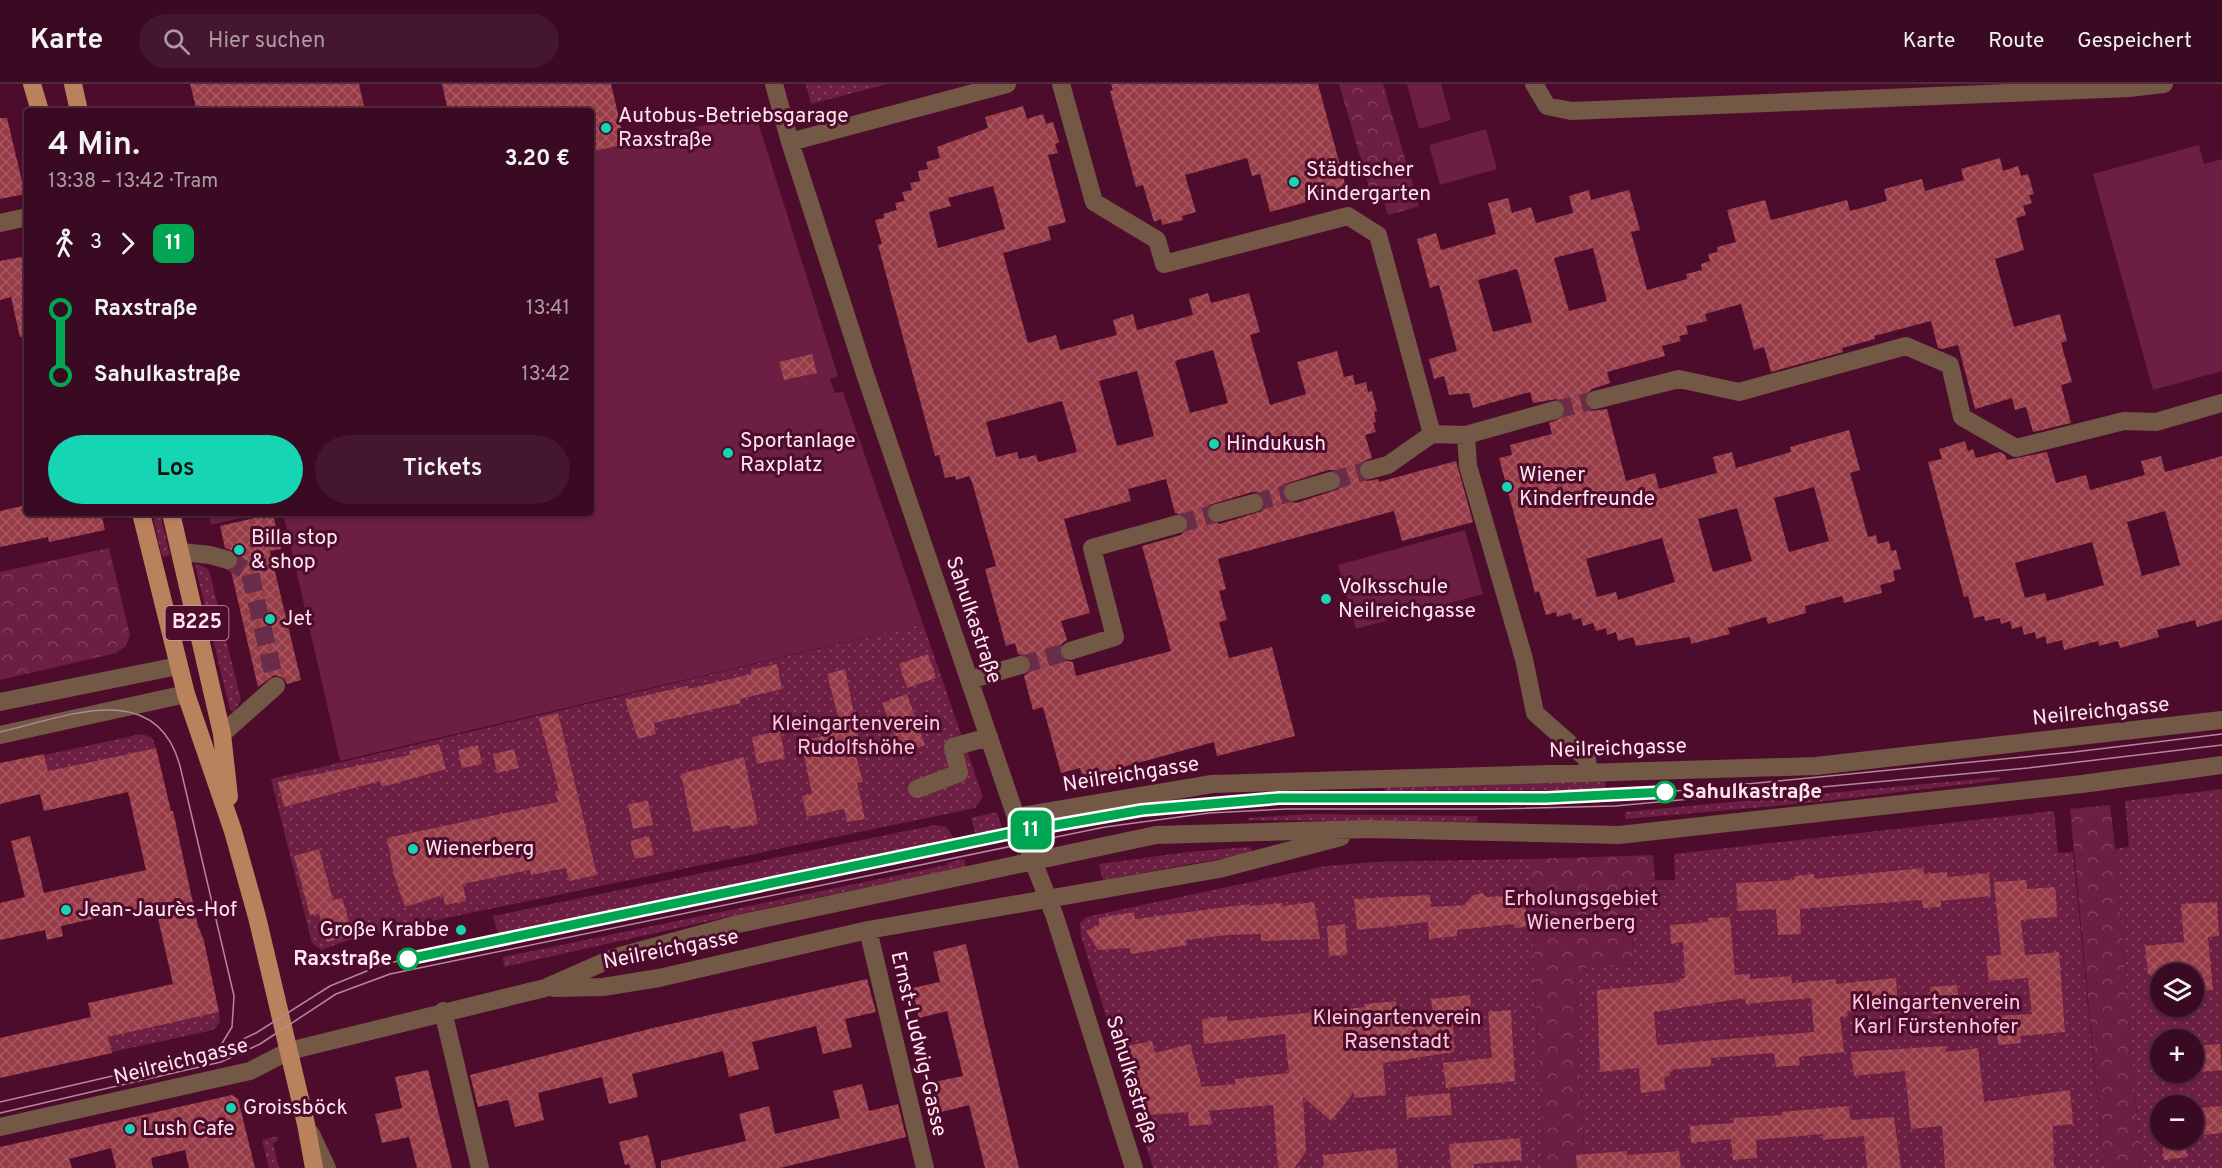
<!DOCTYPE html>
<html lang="de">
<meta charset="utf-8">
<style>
:root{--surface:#3a0922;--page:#45172f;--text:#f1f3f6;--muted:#ab9aa5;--line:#542a40;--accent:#16d5b3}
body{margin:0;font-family:Overpass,sans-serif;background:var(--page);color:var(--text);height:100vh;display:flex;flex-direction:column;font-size:22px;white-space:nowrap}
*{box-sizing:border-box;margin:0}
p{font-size:20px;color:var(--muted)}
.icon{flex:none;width:33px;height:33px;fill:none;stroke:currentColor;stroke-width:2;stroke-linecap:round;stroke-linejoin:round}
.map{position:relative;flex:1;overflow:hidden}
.panel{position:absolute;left:24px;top:24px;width:570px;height:408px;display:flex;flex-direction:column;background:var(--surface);border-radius:6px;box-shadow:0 2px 4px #0004,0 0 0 2px var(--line)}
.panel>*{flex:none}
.badge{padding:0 12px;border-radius:9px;font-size:21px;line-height:39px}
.controls{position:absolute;left:2150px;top:879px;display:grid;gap:12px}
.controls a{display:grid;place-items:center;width:54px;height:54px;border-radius:50%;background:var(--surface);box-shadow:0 2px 4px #0004,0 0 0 2px var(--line);font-size:30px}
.map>.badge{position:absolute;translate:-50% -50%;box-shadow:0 0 0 3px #fff}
.legs{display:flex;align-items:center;gap:9px;height:66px;padding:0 24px;font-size:20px}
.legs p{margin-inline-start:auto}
.summary{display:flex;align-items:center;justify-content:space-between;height:102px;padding:0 24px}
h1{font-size:33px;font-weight:600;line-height:45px}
.action{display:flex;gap:12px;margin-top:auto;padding:12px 24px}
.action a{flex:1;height:69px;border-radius:36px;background:var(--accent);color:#111;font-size:24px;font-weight:600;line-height:69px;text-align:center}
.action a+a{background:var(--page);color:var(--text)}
ul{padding:0 24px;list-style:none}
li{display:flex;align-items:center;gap:21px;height:66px;font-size:22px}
li i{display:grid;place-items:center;width:9px;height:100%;margin:0 8px;background:currentColor}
li i::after{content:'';width:15px;height:15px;margin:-8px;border:4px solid;border-radius:50%;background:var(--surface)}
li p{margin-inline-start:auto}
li:first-child i{background:linear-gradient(#0000 50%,currentColor 0)}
li:last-child i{background:linear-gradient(currentColor 50%,#0000 0)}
header{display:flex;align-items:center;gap:36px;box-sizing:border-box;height:84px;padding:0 30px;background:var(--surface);border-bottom:2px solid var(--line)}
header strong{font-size:28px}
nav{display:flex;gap:33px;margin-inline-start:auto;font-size:21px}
.search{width:420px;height:54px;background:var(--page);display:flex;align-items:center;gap:15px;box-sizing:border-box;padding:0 21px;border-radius:33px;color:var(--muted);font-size:22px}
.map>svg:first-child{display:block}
</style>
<header>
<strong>Karte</strong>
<div class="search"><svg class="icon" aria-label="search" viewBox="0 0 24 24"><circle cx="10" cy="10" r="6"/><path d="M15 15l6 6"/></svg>Hier suchen</div>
<nav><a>Karte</a><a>Route</a><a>Gespeichert</a></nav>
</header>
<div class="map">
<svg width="2222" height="1084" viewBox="0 0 2222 1084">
<defs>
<pattern id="grass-dots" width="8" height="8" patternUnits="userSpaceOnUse" patternTransform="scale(1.5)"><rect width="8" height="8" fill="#6c1e43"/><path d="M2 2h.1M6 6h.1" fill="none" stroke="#823f5e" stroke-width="1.8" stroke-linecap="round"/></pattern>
<pattern id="park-crowns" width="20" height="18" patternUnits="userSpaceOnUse" patternTransform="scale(1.5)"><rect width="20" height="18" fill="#6c1e43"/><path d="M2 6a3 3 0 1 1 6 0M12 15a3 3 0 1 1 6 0" fill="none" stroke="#823f5e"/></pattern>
<pattern id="building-cross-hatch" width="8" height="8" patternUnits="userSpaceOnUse" patternTransform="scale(1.5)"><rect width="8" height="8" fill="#983c48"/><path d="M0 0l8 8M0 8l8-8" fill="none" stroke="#a75863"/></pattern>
</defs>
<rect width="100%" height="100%" fill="#4e0c2d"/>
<path fill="url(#grass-dots)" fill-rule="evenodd" d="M806 0H887L811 20Z
M152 429H160L170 471 162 473Z
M198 480 209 486 241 616 234 627 230 626 195 481Z
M923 540 983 713 975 724 360 852 321 866 312 859 271 695Z
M142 650 152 654 156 664 48 687 45 671Z
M1999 693 2000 696 1808 719 1625 735V728Z
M1605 696 1606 706 1385 707 1384 704Z
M2222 705V1084H2141L2115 765 2129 763 2125 717ZM2160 890H2193V922H2160ZM2160 956H2193V988H2160ZM2160 1022H2193V1054H2160Z
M2054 727 2058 769 2073 768 2104 1084H1585L1575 885 1634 881 1628 797 1675 796 1674 770Z
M997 728 1003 747 976 752 971 734Z
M1308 730 1478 732 1477 738 1248 736V734Z
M935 741 946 743 956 757 911 764 498 850 493 832Z
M1249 763 1252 765 1251 769 1103 796 1099 780 1188 768Z
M964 775 966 783 776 822 504 883 503 873 947 781V779Z
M1532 775 1534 893 1544 1084H1153L1081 852 1080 839 1086 833 1326 782 1373 778Z
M219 928 220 936 216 944 209 947 112 968 108 953Z
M278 1052 277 1057 273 1059 279 1084H269L262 1056Z"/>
<path fill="url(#park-crowns)" d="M1339 0H1383L1419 122 1388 131 1381 108 1371 110Z
M109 464 130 551 126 562 116 569 0 596V488Z
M2110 721 2115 765 2141 1084H2104L2070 725Z
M1653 771 1655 796 1628 798 1634 881 1575 885 1585 1084H1544L1534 893 1532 775Z"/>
<path fill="#6c1e43" d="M1407 0H1441L1451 36 1419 45Z
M749 31 757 35 838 292 830 295 835 309 843 308 923 540 340 677 283 429H591V68Z
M1486 45 1497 85 1440 101 1429 61Z
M2199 61 2204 80 2222 75V287L2153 306 2093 90Z
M208 429H260L211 441Z
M1465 446 1483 510 1356 545 1338 481Z"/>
<path fill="url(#building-cross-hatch)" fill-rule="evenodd" d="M190 0H359L365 27H197Z
M442 0H611L625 60 591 68V27H448Z
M1111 0H1318L1347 107 1270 128 1260 90 1252 92 1247 74 1185 91 1196 128 1182 132 1183 136 1162 141 1161 135 1154 138 1143 101 1136 103 1110 7 1113 6Z
M1023 22 1027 35 1043 30 1046 40 1053 38 1059 58 1055 60 1058 69 1048 71 1066 138 1048 143 1051 156 1003 169 1028 259 1056 251 1060 266 1117 251 1113 236 1133 230 1137 246 1193 231 1189 215 1208 209 1211 219 1249 209 1260 248 1250 251 1270 321 1306 310 1297 278 1337 267 1344 293 1353 291 1355 301 1366 298 1368 308 1372 307 1377 327 1374 328 1376 338 1373 339 1376 348 1365 351 1372 374 1362 378 1358 382 1361 394 1367 397 1378 395 1379 398 1456 377 1473 438 1402 457 1394 427 1218 475 1226 505 1219 507 1227 536 1219 538 1229 574 1272 563 1295 652 1217 672 1214 658 1083 694 1080 684 1061 689 1043 623 1033 626 1024 592 1029 588 1032 578 1028 573 1018 570 1015 559 1006 562 985 485 996 482 972 398 969 392 956 396 955 392 945 394 939 371 935 372 878 161 882 160 875 136 884 134 883 130 897 126 895 119 905 117 902 108 912 106 910 99 920 97 918 87 928 85 926 78 940 74 937 63 988 44 985 33ZM993 102 1005 145 938 164 929 128 951 122 948 114ZM1213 266 1228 319 1190 329 1175 277ZM1137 287 1154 352 1117 362 1099 297ZM1062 317 1077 368 1038 378 1036 371 1019 375 1017 368 996 373 986 338ZM1328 386H1334L1342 393 1339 405 1296 419 1285 416 1282 406 1285 400ZM1166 395 1175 429 1186 432 1189 443 1181 451 1142 462 1171 567 1076 592 1073 578 1063 576 1059 570 1061 560 1067 556 1061 537 1090 529 1064 435 1131 417 1128 405ZM1252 408H1257L1265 416 1262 427 1220 440 1209 436 1206 427 1209 421Z
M0 34H7L25 110 0 115Z
M2000 74 2003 87 2018 82 2021 92 2028 90 2034 110 2029 111 2032 119 2023 122 2026 131 2016 134 2024 166 1995 175 2014 243 2060 230 2067 257 2061 259 2072 298 2061 301 2071 339 2033 348 2026 323 2015 326 2012 314 1975 325 1958 261 1942 265 1938 264 1931 237 1874 252 1875 255 1842 264 1843 268 1771 288 1764 263 1754 266 1741 220 1705 230 1707 237 1686 242 1688 250 1679 252 1681 257 1662 262 1665 272 1607 288 1610 299 1592 305 1584 312V319L1591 327 1607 325 1626 397 1655 389 1659 405 1717 389 1713 373 1732 368 1736 384 1791 368 1790 363 1849 346 1860 386 1850 389 1868 453 1876 451 1878 460 1889 457 1891 467 1896 466 1901 485 1893 487 1895 497 1880 501 1882 509 1844 519 1842 512 1824 517 1805 522 1806 529 1768 540 1766 533 1728 544 1730 550 1691 560 1690 553 1636 562 1633 553 1618 557 1616 548 1607 551 1606 544 1596 547 1593 539 1583 542 1581 534 1573 536 1571 529 1557 533 1556 528 1546 531 1539 507 1535 509 1499 374 1512 371 1510 361 1552 350 1549 339 1563 333 1566 322 1557 315 1533 319 1530 308 1473 324 1469 309 1449 311 1444 292 1434 295 1429 275 1457 267 1439 201 1430 204 1417 155 1436 149 1441 166 1496 150 1488 119 1508 114 1512 129 1531 123 1536 139 1573 129 1569 112 1589 106 1591 116 1629 106 1640 146 1631 148 1647 206 1687 195 1686 190 1702 186 1701 180 1710 177 1708 170 1718 168 1717 163 1736 158 1727 126 1765 116 1771 136 1847 116 1850 127 1887 117 1884 105 1922 95 1925 107 1964 96 1961 85ZM1593 164 1607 217 1569 227 1554 174ZM1517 185 1532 238 1493 248 1478 196ZM1814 403 1829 457 1789 468 1774 414ZM1737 424 1752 477 1713 488 1698 435ZM1662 454 1675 498 1618 516 1616 508 1597 513 1586 475Z
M27 172V252L20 253 11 213 0 216V177Z
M812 270 817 289 784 296 779 278Z
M1965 357 1968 367 1973 365 1976 374 2000 368 2005 371 2007 376 2047 368 2056 399 2086 391 2090 406 2145 391 2141 377 2161 372 2165 388 2222 372V536L2197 543 2195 536 2157 546 2159 553 2120 564 2118 557 2099 562 2098 557 2064 566 2062 556 2047 560 2045 552 2036 555 2035 548 2024 551 2022 542 2012 545 2010 537 2001 540 2000 534 1985 537 1984 532 1974 534 1968 512 1964 513 1928 378 1942 375 1939 365ZM2165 427 2180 481 2142 492 2127 438ZM2092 458 2104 501 2047 517 2045 509 2025 514 2015 479Z
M27 421V429H101L105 446 49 458 48 453 0 463V427Z
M273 430 281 465 270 467 301 596 287 600 284 594 274 591 258 603 231 487 236 484 239 474 236 468 225 464 220 442Z
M928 570 936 594 907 604 899 580Z
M777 580 782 605 740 615 741 619 654 639 656 650 638 655 625 616 687 602 688 605 751 590V586Z
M845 585 860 660 853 661 863 698 857 699 865 735 847 738 844 725 807 733 802 712 812 710 801 657 828 651 827 643 840 640 827 590Z
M907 610 925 661 901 670 882 619Z
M558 629 597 791 569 797 566 784 531 791 530 786 463 800 466 817 445 821 443 811 405 823 394 791 387 754 558 718 555 707H559L539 634Z
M780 647 785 674 757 680 752 653Z
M439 660 446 685 382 703 380 697 284 723 278 698 410 671 409 667Z
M478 661 482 680 462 684 458 666Z
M156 664 171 727H173L198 842 204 857 219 928 108 953 112 969 0 994V954L91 933 88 919 173 900 155 821 61 842 63 852 47 856 45 846 0 856V819L25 813 11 757 30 752 44 809 146 786 128 708 44 727 40 710 0 720V679L44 670 48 687Z
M514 665 519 684 497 689 493 670Z
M744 673 758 740 731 745 730 741 693 748 681 690Z
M648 717 653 741 633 745 628 720Z
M649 752 654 771 635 775 630 757Z
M319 765 333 816 342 814 353 851 327 858 319 830 310 831 294 772Z
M1923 784 1924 790 1947 788 1948 793 1989 789 1991 812 1941 817V823L1923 824 1922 816 1800 825 1801 850 1778 851 1776 825 1738 827 1736 799 1794 796V792L1814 790V795Z
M2026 796 2027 805 2054 803 2056 810 2057 833 2021 836 2025 871 2059 868 2065 948 2020 952 2021 959 1998 961 1996 932 2032 930 2028 894 1989 897 1986 872 2001 871 1994 798Z
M1482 809 1486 813 1525 811 1526 828 1532 833 1524 843 1517 844 1513 840 1457 846V852L1429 855 1428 838 1357 846 1354 815 1430 811 1431 823 1464 821 1473 811Z
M1314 818 1320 855 1261 857V850L1227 851 1186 856 1187 861 1131 870 1130 864 1098 866 1086 847 1099 841V834L1134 828 1135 835 1250 820V822L1282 819V822Z
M2217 818 2219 852 2208 853 2213 906 2193 908V890H2148L2145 862 2184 858 2181 820Z
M1730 833 1735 891 1750 890V895L1791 892 1792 899 1836 895V900L1896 894 1898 923 1847 927 1848 932 1840 933 1844 968 1799 973 1800 981 1776 983 1774 969 1711 974V982L1670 986V992H1664L1665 1006 1641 1009 1639 984 1600 988 1597 906 1680 898 1679 895 1685 894 1683 858 1671 860 1670 841 1708 838V834ZM1745 914 1746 920 1811 914 1814 948 1657 961 1654 928Z
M1345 840 1347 871 1329 872 1327 842Z
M966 860 987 951 1019 1084H985L969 1021 941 1028 934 998 963 992 947 927 919 934 912 904 940 898 933 868Z
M867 895 876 928 845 935 852 963 823 970 816 942 752 958 759 985 729 993 723 967 632 990 638 1013 609 1020 602 993 538 1009 544 1036 515 1043 508 1016 478 1023 470 991 653 944Z
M1957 901 1959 918H1951L1952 928 1933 930 1930 903Z
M1470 911 1472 938 1453 939 1454 968 1383 979 1386 1011 1354 1014V1008L1331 1037 1303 1013 1306 1068 1294 1084H1278L1273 1021 1208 1027 1213 1040 1189 1042 1188 1028 1147 1031 1145 1011 1135 1012 1127 962 1152 957 1155 969 1190 960 1202 1003 1235 1000V995L1289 989 1285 950 1204 960 1202 935 1227 932 1228 937 1365 923V920L1396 917 1398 935 1433 931 1431 915Z
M1511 926 1515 997 1446 1004 1443 979 1492 974 1488 928Z
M2220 960 2222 986 2198 988 2196 962Z
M1946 962V968L1978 964 1984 1018 2070 1006 2073 1040 2053 1042 2054 1084H1945L1942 1042 1911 1045 1905 987 1854 992 1851 968Z
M428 986 452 1084H417L409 1053 382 1059 375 1030 402 1024 395 993Z
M862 1000 869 1027 898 1020 906 1053 780 1084H661V1077L746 1057 739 1030 769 1022 775 1050 840 1034 833 1007Z
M1450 1009 1452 1031 1407 1034 1405 1013Z
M232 1011 238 1015 255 1084H189L185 1066 151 1074 153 1084H116L111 1064 69 1075 72 1084H0V1063Z
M1849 1022 1850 1036 1894 1033 1901 1084H1867L1864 1052 1823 1056V1050L1756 1056 1757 1074 1733 1076 1731 1055 1691 1059 1690 1042 1734 1039 1733 1034 1782 1031 1781 1028Z
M2222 1022V1049L2204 1051 2201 1024Z
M648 1051 656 1084H630L629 1080 625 1081 619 1058Z
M1520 1054 1522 1076 1474 1080V1084H1451L1449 1060Z
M2162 1054H2185L2187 1073 2164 1076Z
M1396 1064 1398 1084H1324L1323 1071Z
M1627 1067 1628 1084H1577L1576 1071Z
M1679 1067 1681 1084H1628V1071Z"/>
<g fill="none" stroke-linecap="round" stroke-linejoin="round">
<path stroke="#692d4a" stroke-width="18" stroke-dasharray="18 9" stroke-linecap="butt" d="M1555 326 1595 316
M1331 397 1369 386
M1254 419 1293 408
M1178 440 1217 429
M228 476 250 489 276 602
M1021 581 1070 567"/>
<path stroke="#735845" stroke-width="18" d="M774 0 790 58 865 290 1016 733 1055 833 1134 1084
M1061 0 1094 118 1157 156 1164 180 1348 132 1378 151 1432 350 1466 351 1468 382 1524 575 1535 629 1587 675 1588 688
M1534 0 1547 22 1571 27 2129 4 2164 0
M790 58 1007 0
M0 139 27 133
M1595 316 1679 295 1739 308 1906 262 1950 281 1962 333 2016 364 2124 337 2156 338 2222 319
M1466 351 1555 326
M1369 386 1388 381 1432 350
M1293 408 1331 397
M1217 429 1254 419
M181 468 210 471 228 476
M1070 567 1115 553 1092 464 1178 440
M969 596 1021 581
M0 618 178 582
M222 650 276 602
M0 651 186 610
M917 705 959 689 953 663 989 653
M1016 733 1212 700 1816 682 2222 636
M868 846 925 1084
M554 904 603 903 659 894 868 846 1219 785 1341 753
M443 927 480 1084
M0 1043 250 987 289 967 545 904 613 874 738 840 1156 751 1369 745 1619 751 2082 700 2222 681
M311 1050 327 1084"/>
<path stroke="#b9825c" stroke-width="18" d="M32 0 40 27
M73 0 79 27
M141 429 186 610 233 747 257 833 306 1040 314 1084
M171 429 222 650 229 713"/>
<path stroke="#b3889b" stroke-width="1.5" d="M0 648C63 634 156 592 180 682L234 912 232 943 218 966
M0 1018 216 968 256 949 330 902 384 880 1101 733 1185 721 1279 714H1562L1665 708 2074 668 2222 650
M0 1029 221 978 260 960 336 910 390 890 1105 743 1209 729 1287 725H1492L1615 722 2028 684 2222 661"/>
</g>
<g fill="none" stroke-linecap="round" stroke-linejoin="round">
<g stroke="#fff" stroke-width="14">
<path id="line-1" d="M408 875 1022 747 1142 726 1279 714H1546L1665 708"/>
</g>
<use href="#line-1" stroke="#00a651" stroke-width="9"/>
</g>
<g fill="#16d5b3" stroke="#4e0c2d" stroke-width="2">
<circle cx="606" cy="44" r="6"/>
<circle cx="1294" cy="98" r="6"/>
<circle cx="1214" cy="360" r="6"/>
<circle cx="728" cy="369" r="6"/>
<circle cx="1507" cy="403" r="6"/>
<circle cx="239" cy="466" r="6"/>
<circle cx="1326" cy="515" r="6"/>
<circle cx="270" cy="535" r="6"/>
<circle cx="413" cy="765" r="6"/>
<circle cx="66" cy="826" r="6"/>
<circle cx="461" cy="846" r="6"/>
<circle cx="231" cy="1024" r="6"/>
<circle cx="130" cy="1045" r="6"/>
</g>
<g fill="#fff" stroke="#00a651" stroke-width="3">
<circle cx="1665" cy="708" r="10"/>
<circle cx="408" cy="875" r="10"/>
</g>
<g text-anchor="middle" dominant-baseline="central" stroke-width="6" stroke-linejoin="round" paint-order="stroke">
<rect fill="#4e0c2d" stroke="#caa4b4" stroke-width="1.5" x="165.5" y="522" width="63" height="34" rx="4.5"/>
<g font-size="20" font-weight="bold" fill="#ffe5ee">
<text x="197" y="539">B225</text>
</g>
<g font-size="21" fill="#ffe5ee" stroke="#4e0c2d" text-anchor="start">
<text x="618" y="32">Autobus-Betriebsgarage<tspan x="618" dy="24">Raxstraße</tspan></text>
<text x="1306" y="86">Städtischer<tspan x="1306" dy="24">Kindergarten</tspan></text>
<text x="740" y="357">Sportanlage<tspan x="740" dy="24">Raxplatz</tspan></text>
<text x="1226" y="360">Hindukush</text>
<text x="1519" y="391">Wiener<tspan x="1519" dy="24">Kinderfreunde</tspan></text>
<text x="251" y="454">Billa stop<tspan x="251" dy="24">&amp; shop</tspan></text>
<text x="1338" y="503">Volksschule<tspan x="1338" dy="24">Neilreichgasse</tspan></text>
<text x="282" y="535">Jet</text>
<text x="425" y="765">Wienerberg</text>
<text x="78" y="826">Jean-Jaurès-Hof</text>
<text x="449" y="846" text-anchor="end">Große Krabbe</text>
<text x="243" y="1024">Groissböck</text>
<text x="142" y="1045">Lush Cafe</text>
</g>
<g font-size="21" fill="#ffe5ee" stroke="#4e0c2d">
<text transform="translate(973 536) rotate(71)">Sahulkastraße</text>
<text transform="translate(2101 628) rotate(-6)">Neilreichgasse</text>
<text transform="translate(1618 665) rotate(-2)">Neilreichgasse</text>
<text transform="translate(1131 691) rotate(-9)">Neilreichgasse</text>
<text transform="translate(671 866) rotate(-11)">Neilreichgasse</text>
<text transform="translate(918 960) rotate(77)">Ernst-Ludwig-Gasse</text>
<text transform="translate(181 978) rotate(-14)">Neilreichgasse</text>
<text transform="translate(1131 996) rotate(73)">Sahulkastraße</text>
</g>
<g font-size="21" fill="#fbc9da" stroke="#4e0c2d">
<text x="856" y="640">Kleingartenverein<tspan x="856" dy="24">Rudolfshöhe</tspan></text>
<text x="1581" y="815">Erholungsgebiet<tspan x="1581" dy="24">Wienerberg</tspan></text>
<text x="1936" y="919">Kleingartenverein<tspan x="1936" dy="24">Karl Fürstenhofer</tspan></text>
<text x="1397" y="934">Kleingartenverein<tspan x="1397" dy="24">Rasenstadt</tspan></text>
</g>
<g font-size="21" font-weight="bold" fill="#ffe5ee" stroke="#4e0c2d" text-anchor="start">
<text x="1682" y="708">Sahulkastraße</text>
<text x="392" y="875" text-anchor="end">Raxstraße</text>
</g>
</g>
</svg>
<div class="controls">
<a><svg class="icon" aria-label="layers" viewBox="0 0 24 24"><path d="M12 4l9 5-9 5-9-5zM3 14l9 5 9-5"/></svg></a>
<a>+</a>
<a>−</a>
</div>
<b class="badge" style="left:1031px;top:746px;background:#00a651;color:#fff">11</b>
<section class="panel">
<div class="summary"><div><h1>4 Min.</h1><p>13:38 – 13:42 · Tram</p></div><b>3.20 €</b></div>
<div class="legs"><svg class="icon" aria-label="walk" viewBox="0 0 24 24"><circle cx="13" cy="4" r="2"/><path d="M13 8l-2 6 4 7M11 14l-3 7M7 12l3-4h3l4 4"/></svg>3<svg class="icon" aria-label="forward" viewBox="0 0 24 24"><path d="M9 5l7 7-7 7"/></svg><b class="badge" style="background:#00a651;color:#fff">11</b></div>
<ul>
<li><i style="color:#00a651"></i><b>Raxstraße</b><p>13:41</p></li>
<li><i style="color:#00a651"></i><b>Sahulkastraße</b><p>13:42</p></li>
</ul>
<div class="action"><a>Los</a><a>Tickets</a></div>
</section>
</div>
